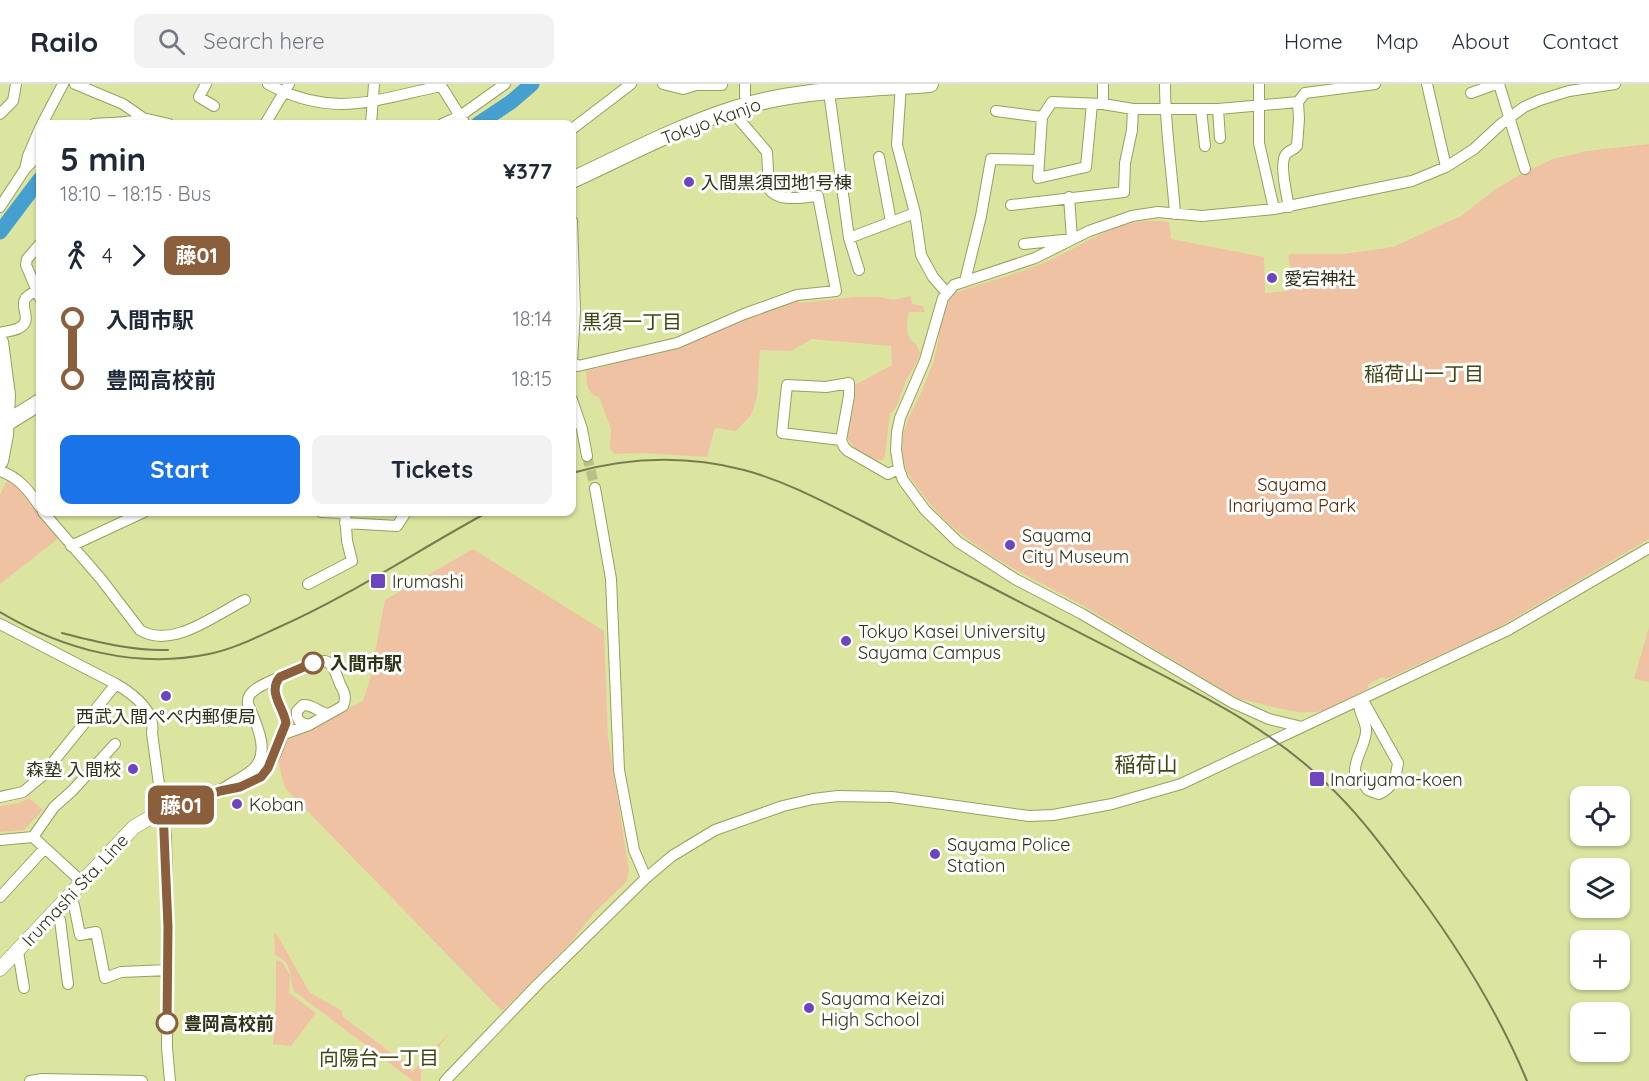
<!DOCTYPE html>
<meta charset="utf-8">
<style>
:root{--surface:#fff;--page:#f2f2f3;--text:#1f2937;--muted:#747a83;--line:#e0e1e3;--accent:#1a73e8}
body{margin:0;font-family:Quicksand,"Noto Sans JP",sans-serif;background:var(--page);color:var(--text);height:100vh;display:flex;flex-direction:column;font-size:22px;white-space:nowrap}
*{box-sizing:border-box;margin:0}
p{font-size:20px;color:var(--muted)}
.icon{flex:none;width:33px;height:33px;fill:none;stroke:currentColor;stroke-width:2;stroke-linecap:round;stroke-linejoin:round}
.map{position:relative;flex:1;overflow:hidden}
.drawer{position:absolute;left:36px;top:36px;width:540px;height:396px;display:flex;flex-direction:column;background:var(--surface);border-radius:12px;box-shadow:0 2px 4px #0004}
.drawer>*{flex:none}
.badge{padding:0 12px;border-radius:9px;font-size:21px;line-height:39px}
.fabs{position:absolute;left:1570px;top:702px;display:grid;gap:12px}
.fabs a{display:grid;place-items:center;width:60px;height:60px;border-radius:12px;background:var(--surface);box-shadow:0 2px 4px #0004;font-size:30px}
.map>.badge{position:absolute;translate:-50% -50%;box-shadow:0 0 0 3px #fff}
.legs{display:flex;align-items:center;gap:9px;height:66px;padding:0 24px;font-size:20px}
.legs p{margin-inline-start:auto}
.overview{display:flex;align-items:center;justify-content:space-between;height:102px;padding:0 24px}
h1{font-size:33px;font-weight:700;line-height:45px}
.button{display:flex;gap:12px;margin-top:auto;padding:12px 24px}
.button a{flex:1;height:69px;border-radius:12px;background:var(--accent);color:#fff;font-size:24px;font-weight:700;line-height:69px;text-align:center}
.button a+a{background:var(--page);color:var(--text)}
ul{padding:0 24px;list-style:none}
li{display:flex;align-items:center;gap:21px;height:60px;font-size:22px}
li i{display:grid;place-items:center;width:9px;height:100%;margin:0 8px;background:currentColor}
li i::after{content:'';width:15px;height:15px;margin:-8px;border:4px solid;border-radius:50%;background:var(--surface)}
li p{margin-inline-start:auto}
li:first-child i{background:linear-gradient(#0000 50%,currentColor 0)}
li:last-child i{background:linear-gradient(currentColor 50%,#0000 0)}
header{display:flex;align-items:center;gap:36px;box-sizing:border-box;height:84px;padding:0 30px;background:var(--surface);border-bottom:2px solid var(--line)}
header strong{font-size:28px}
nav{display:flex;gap:33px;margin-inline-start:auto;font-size:21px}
.search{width:420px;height:54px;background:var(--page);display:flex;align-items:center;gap:15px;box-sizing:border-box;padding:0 21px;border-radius:12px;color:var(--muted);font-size:22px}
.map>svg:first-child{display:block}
</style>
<header>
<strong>Railo</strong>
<div class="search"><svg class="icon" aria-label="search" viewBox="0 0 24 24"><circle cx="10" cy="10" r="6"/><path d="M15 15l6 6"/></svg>Search here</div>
<nav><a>Home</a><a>Map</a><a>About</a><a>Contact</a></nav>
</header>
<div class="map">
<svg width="1649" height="997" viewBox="0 0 1649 997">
<rect width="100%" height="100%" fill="#dbe5a0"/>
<path fill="#efc2a3" d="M1649 60V455L1494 546 1387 595 1382 593 1369 600 1367 605C1353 612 1330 627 1315 628 1296 631 1260 619 1240 615L1232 611C1184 583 1136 553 1087 524 1027 490 959 464 918 404 913 397 906 389 905 381 897 348 909 335 922 307 925 299 928 290 932 282 941 259 937 228 955 209 981 199 1007 193 1033 183 1080 167 1116 129 1169 138L1171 155 1264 173 1265 209 1288 207 1291 185 1288 172 1290 170H1344L1393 163 1461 132 1496 105 1523 89 1553 75 1587 67Z
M911 212 912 220 923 222 925 228H909C906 239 905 254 916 260L920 269C916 282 907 292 903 305 899 313 898 324 890 330L885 373 882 376C867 377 852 364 846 351L853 302 892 281 891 262 812 255 791 267 760 266 757 313 751 331 736 347 715 344 707 373 642 369 614 370 610 364 611 345 599 313C586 310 587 299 586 287L679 263 744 235 798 215 800 219 855 213H881L893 216Z
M8 394 25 405 60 453 0 500V411Z
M473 465 604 547 608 653 629 787 626 798 594 829 571 858 502 927 286 705C279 687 276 674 283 656L363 617 370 595 385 516Z
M1649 543V598L1634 595Z
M29 714 43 726 24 746 0 748V722L19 719Z
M276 849 310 909 341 926 343 933 408 981 412 988 451 947 421 986V997H413L294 907C288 892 295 880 275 871L274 850Z
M276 876 282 878 290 891 289 909 316 929 291 962 273 960 276 916Z"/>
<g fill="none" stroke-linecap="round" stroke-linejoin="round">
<path stroke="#459fcf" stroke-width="15" d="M478 40 511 18 532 0
M0 148 40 95"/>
<path stroke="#b8c184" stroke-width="10" stroke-dasharray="10 5" stroke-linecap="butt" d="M587 372 595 404"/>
<g stroke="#97a05e" stroke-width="12">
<path id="minor" d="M75 0 123 20 143 34 169 40
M206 0 199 13 214 22
M268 0C333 35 374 16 441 2
M440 0 465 40
M663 0 683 5 696 1H722
M745 0V12
M901 0 897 61 915 129 921 171 933 193 946 208
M1103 0V20
M1165 0C1165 44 1172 86 1175 130
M1259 0V59L1274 125
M1427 0 1446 83
M1499 0 1525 85
M829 8 849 154 915 129
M1471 9 1496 0
M1201 25 1205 62
M1218 25 1220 54
M996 27 1042 33 1052 18 1103 20 1133 25H1218L1298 18 1305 9 1375 0
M0 30 13 17 16 0
M1042 33 1038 94 1086 83 1092 20
M42 40 63 0
M94 40C110 38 129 40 143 34
M265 40 289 0
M371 40 374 0
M442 40 460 32 505 0
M572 45 631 0
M879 73 891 138
M25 85 40 69
M1011 121 1124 108 1125 79 1132 46 1133 25
M0 123 25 85 28 72 40 44
M1289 123C1287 113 1279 78 1286 70 1289 66 1293 67 1297 62L1299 35 1298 18
M572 137 575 226 572 278 578 282 677 259 744 230 797 211 836 207 818 112C802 113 779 119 769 105L767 68 731 26
M849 154 859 186
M40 160 27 175 26 181 40 214
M1024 160 1072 155 1069 113
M965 197 981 132 991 75 1038 76
M0 249C6 247 14 247 19 244 38 234 8 216 38 207
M572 316 582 345 587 372
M841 356 849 312V299L826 303 787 301 782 349 841 356 844 363 848 367 888 390 899 385
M0 387C19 393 30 408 40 423
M595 404 611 495 619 686 634 766 646 794
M43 428 101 495 140 546C172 566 216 530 245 516
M321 428 344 429
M345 439 397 442 406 428
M71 462 144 428
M308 500 352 477 347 457 345 428
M0 540 116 600
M1360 616 1365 620 1398 679C1396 693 1393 704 1379 710L1368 706 1355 688C1354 673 1367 660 1366 645 1365 634 1357 627 1360 616Z
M309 641C300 639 296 636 297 627L303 621C313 620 319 629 329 630
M1302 643 1269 635 1233 619 1082 530 1015 495 958 458 925 426 903 396 899 385 896 366 897 348 900 334 925 276 943 214 954 201 1035 174 1089 147 1132 132 1158 128 1202 132 1274 125 1412 97 1446 83 1474 65 1501 40 1524 23 1540 16 1569 7 1615 0
M224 706C270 697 272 680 287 639 284 624 267 608 280 593
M220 707C230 699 243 694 252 686 272 670 256 639 248 620 247 613 250 609 256 605 262 600 320 575 325 577 334 579 337 593 340 600 344 608 347 613 343 622L309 641 281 651
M0 713 23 708 41 693 116 600C133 610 156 627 152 649L166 752 168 843 167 964 170 997
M33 753 54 723 73 706 115 660
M0 756 33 753 82 798
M69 812 74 821 80 851 96 848 105 894 121 888 168 886
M0 813 45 764
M54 828 60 836 68 900
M18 867 24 904
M30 997 42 995 142 997
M445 997 538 900 646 794 672 772 715 746 783 722 813 715 838 712 892 713 1029 732 1053 731 1112 720 1181 700 1508 546 1649 464"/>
</g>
<g stroke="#97a05e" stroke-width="15">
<path id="major" d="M0 885 134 743 163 726 220 707"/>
</g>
<g stroke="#97a05e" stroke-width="18">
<path id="highway" d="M572 96C624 72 676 44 731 26 794 5 864 5 930 0
M0 258 7 311 5 351 0 377
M0 343 40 318"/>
</g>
<use href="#minor" stroke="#fff" stroke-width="10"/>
<use href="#major" stroke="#fff" stroke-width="14"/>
<use href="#highway" stroke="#fff" stroke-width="16"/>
<path stroke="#767c4f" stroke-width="2" d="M572 389C629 373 686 371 744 386 785 397 822 417 860 436 897 455 935 475 973 494 1028 522 1083 551 1139 579 1205 613 1272 646 1326 699 1354 725 1377 755 1400 786 1451 852 1495 920 1527 997
M0 528C64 566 136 585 209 570 233 565 255 554 277 544 350 512 418 466 488 428
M62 549C97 558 132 567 168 566"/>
</g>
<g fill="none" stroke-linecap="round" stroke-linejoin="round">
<g stroke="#fff" stroke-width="14">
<path id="line-1" d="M167 939 168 843 163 726 220 707 240 703 261 693 268 684 286 639C284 624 267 608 280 593L313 579"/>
</g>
<use href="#line-1" stroke="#8b5e3c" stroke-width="9"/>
</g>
<g fill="#6f45bd" stroke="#fefefe" stroke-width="2">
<circle cx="689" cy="98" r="6"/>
<circle cx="1272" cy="194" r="6"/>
<circle cx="1010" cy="461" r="6"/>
<rect x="370" y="489" width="16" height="16" rx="3"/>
<circle cx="846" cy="557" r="6"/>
<circle cx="166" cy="612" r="6"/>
<circle cx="133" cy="685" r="6"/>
<rect x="1309" y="687" width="16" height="16" rx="3"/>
<circle cx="237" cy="720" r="6"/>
<circle cx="935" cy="770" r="6"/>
<circle cx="809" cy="924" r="6"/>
</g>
<g fill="#fff" stroke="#8b5e3c" stroke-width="3">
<circle cx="313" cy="579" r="10"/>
<circle cx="167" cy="939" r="10"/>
</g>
<g text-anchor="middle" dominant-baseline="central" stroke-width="6" stroke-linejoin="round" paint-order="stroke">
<g font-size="18" fill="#2e3216" stroke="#fefefe">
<text transform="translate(711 37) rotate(-20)">Tokyo Kanjo</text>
<text transform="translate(75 806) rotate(-47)">Irumashi Sta. Line</text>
</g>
<g font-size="18" fill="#2e3216" stroke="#fefefe" text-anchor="start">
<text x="701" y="98">入間黒須団地1号棟</text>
<text x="1284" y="194">愛宕神社</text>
<text x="1022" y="451">Sayama<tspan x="1022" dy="21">City Museum</tspan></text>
<text x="392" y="497">Irumashi</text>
<text x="858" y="547">Tokyo Kasei University<tspan x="858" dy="21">Sayama Campus</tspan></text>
<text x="166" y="632" text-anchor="middle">西武入間ぺぺ内郵便局</text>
<text x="121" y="685" text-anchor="end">森塾 入間校</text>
<text x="1330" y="695">Inariyama-koen</text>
<text x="249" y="720">Koban</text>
<text x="947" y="760">Sayama Police<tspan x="947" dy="21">Station</tspan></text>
<text x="821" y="914">Sayama Keizai<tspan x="821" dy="21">High School</tspan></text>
</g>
<g font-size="18" fill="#552700" stroke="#fefefe">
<text x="1292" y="400">Sayama<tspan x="1292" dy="21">Inariyama Park</tspan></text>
</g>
<g font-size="18" font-weight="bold" fill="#2e3216" stroke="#fefefe" text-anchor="start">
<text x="330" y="579">入間市駅</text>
<text x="184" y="939">豊岡高校前</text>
</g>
<g font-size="20" fill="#404612" stroke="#fefefe">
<text x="632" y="237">黒須一丁目</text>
<text x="1424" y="289">稲荷山一丁目</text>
<text x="379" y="973">向陽台一丁目</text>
</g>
<g font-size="21" fill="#404612" stroke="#fefefe">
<text x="1146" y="680">稲荷山</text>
</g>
</g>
</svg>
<div class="fabs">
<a><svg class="icon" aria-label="locate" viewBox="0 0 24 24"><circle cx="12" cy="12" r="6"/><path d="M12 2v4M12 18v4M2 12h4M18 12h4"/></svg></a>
<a><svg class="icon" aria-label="layers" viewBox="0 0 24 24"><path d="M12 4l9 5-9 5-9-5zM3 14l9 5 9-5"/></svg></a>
<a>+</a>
<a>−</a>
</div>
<b class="badge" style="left:181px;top:721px;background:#8b5e3c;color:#fff">藤01</b>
<section class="drawer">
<div class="overview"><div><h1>5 min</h1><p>18:10 – 18:15 · Bus</p></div><b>¥377</b></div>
<div class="legs"><svg class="icon" aria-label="walk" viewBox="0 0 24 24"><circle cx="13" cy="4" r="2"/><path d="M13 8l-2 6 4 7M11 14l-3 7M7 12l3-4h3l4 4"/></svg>4<svg class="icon" aria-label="forward" viewBox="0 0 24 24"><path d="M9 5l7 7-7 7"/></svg><b class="badge" style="background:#8b5e3c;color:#fff">藤01</b></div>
<ul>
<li><i style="color:#8b5e3c"></i><b>入間市駅</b><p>18:14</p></li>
<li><i style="color:#8b5e3c"></i><b>豊岡高校前</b><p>18:15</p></li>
</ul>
<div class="button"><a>Start</a><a>Tickets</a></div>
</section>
</div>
